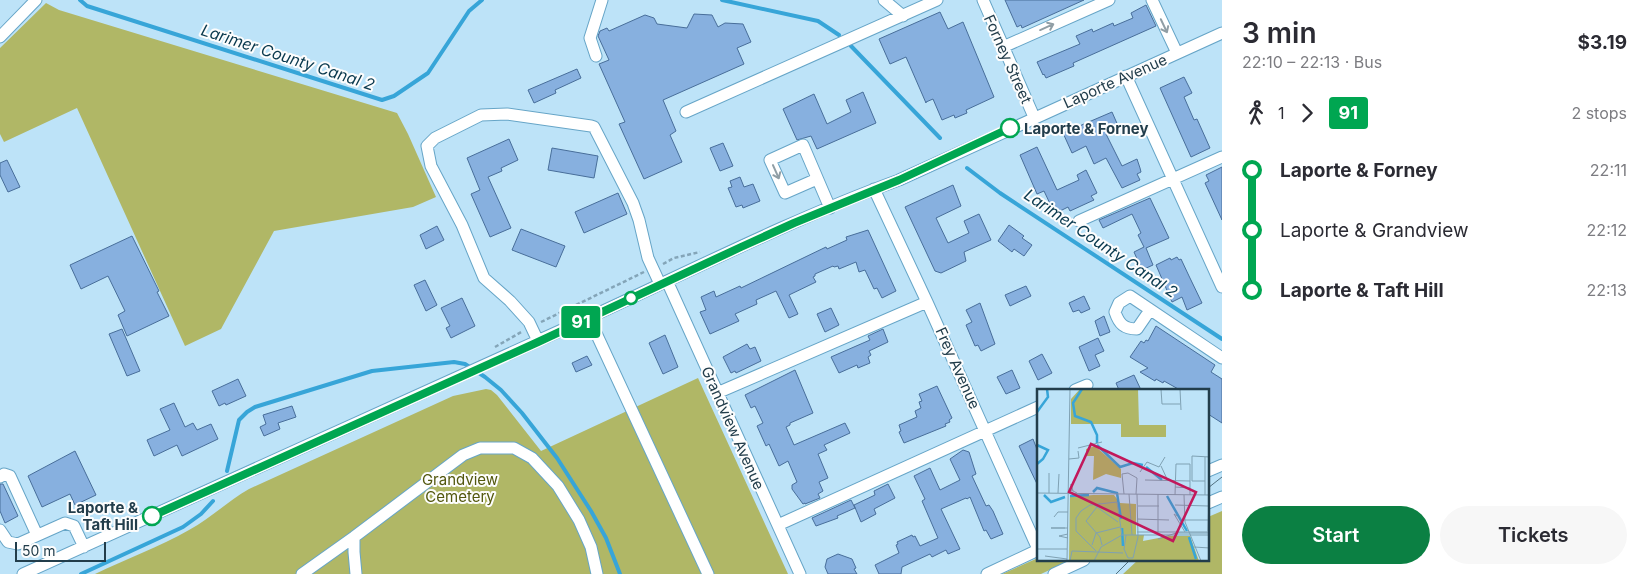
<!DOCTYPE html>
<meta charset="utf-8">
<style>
:root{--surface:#fff;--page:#f7f7f7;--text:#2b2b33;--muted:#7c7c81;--accent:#0b8043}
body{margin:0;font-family:Inter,sans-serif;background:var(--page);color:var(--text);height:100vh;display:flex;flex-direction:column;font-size:19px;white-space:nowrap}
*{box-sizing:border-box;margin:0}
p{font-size:16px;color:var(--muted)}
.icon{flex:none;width:28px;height:28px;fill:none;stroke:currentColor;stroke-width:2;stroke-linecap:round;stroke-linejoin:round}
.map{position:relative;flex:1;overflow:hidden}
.sheet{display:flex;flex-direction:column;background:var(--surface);width:425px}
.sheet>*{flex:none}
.badge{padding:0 10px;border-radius:4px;font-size:18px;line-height:32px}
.scale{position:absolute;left:15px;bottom:12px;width:91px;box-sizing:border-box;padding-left:5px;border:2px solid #223d4b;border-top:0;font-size:14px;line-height:18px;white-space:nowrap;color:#223d4b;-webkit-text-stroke:4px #fdfdfd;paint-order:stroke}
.map>.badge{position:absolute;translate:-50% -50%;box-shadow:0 0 0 2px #fff}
.legs{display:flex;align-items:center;gap:8px;height:55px;padding:0 20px;font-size:16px}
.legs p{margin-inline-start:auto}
.headline{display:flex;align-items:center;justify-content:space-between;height:85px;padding:0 20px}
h1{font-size:28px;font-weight:600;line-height:38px}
.action{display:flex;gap:10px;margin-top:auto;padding:10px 20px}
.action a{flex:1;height:58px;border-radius:30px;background:var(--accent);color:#fff;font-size:20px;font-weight:600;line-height:58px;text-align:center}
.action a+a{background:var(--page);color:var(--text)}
ul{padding:0 20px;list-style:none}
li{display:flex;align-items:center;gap:18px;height:60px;font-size:19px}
li i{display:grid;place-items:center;width:8px;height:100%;margin:0 6px;background:currentColor}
li i::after{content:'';width:12px;height:12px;margin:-6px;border:4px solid;border-radius:50%;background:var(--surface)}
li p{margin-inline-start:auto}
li:first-child i{background:linear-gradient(#0000 50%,currentColor 0)}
li:last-child i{background:linear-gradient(currentColor 50%,#0000 0)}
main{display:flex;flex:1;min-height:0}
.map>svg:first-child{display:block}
</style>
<main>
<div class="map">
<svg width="1222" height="574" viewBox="0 0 1222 574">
<rect width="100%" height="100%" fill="#bde3f8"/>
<path fill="#b0b766" d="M46 3 59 10 397 113 408 134 436 197 413 207 274 231 221 329 185 346 77 108 4 142 0 134V48Z
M698 378 788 574H95C126 559 159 547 189 530 211 518 228 501 249 489L453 396 486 389 491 390 497 395 541 451Z
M1222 511V574H1123L1138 560H1208V517Z
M1038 558V560H1071L1041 574H1002Z"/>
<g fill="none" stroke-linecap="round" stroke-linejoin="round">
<path stroke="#37a5d8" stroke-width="4" d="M80 0 87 6 382 100 394 96 428 73 469 11 482 0
M722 0 818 21 839 35
M851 46 940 138
M967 168 1000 193 1222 339
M227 471 239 420 247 412 255 407 372 371 454 362 465 364 485 377 501 390 522 413 557 458 591 511 606 538 620 574
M81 574 183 527 201 514 213 501"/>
</g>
<path fill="#87b0df" stroke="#486e9a" d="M1005 0H1084L1022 28 1021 25 1017 27Z
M1146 5 1156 26 1073 63 1074 66 1046 78 1044 74 1043 75 1037 62 1080 44 1076 36 1092 29 1093 32 1113 23 1114 26 1133 18 1131 13Z
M940 12 948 29 963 22 994 97 966 110 967 113 955 118 954 115 942 120 933 99 926 102V103L906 57 890 64 879 39Z
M694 14 712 15 718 27 725 23 743 24 751 42 737 48 744 64 663 100 676 131 670 135 682 162 644 179 619 124 625 122 599 64 609 60 598 36 600 31 607 28 609 31 645 15 654 18 657 24 687 28Z
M577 69 581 78 555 90 556 93 534 103 528 90Z
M1184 77 1192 93 1184 97 1194 120 1197 119 1210 148 1191 157 1160 88Z
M863 92 876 123 817 149 811 136 797 140 783 109 814 94 827 124 851 112 846 100Z
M1112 112 1119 128 1106 134 1122 166 1137 159 1140 168 1141 172 1137 174 1140 180 1122 188 1106 158 1094 164 1086 146 1072 153 1063 133Z
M509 139 518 160 501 168 502 171 488 177 511 228 490 237 471 194 480 190 467 158Z
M723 143 733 166 720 171 710 148Z
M1037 147 1057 190 1079 180 1077 175 1086 170 1097 193 1091 196 1094 200 1070 211 1068 207 1058 212 1057 209 1053 210 1044 191 1037 194 1020 155Z
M552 148 598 156 594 178 548 170Z
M7 160 20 187 8 192 0 175V163Z
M1222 167V220L1205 183 1209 181 1206 175Z
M740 177 744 187 753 184 760 201 743 208 742 205 736 207 728 188 732 187 730 181Z
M953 185 961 206 936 218 948 243 969 233 964 221 979 214 991 240 964 252 966 261 941 273 935 271 905 207Z
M618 193 627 214 584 233 575 212Z
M1150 198 1169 238 1146 248 1153 265 1142 270 1134 252 1144 247 1138 235 1141 233 1132 214 1103 228 1099 220Z
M1009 225 1024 236 1022 238 1032 245 1024 256 1014 249 1012 252 998 241Z
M437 226 444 240 426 249 420 235Z
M521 229 565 246 556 267 512 250Z
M868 230 896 291 882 298 877 288 874 289 865 270 859 272 856 262 839 269 838 266 834 267 833 266 815 274V276L813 277 816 282 789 295 798 314 789 318 776 291 756 300 757 304 735 314 739 321 710 334 700 312 706 310 701 297 714 291 716 297 740 286 741 288 826 247 827 249 847 240 846 237Z
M132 236 159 291 157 292 169 316 127 336 118 315 125 311 108 276 81 289 70 265Z
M1177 257 1179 260 1181 259 1189 276 1202 303 1187 310 1182 297 1172 302 1156 265 1170 258 1171 260Z
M425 280 437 305 426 311 414 285Z
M1026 286 1031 296 1010 306 1005 295Z
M1084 296 1090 309 1081 313 1079 310 1073 312 1069 303Z
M462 298 475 326 451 338 446 328 450 326 441 308Z
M980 303 995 344 981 351 978 345 975 346 966 325 972 322 966 310Z
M831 308 839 325 825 332 817 314Z
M1104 316 1110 332 1100 336 1095 321Z
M1156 326 1215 365 1211 372 1222 379V423L1208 414V390H1180L1164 381 1163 383 1156 379 1155 381 1140 372 1148 368 1130 357 1141 341 1144 343 1146 340 1148 341Z
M122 329 140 371 127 376 109 334Z
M883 329 888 342 869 351 871 355 868 357 870 363 858 368 857 365 839 373 831 357 870 340 868 336Z
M665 335 678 367 663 374 649 343Z
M1098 338 1104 351 1095 355 1100 366 1089 371 1079 347Z
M747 344 750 349 755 347 761 361 736 373 735 371 731 373 723 357Z
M1042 354 1052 373 1038 380 1029 361Z
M587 356 592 365 576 372 572 363Z
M795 370 813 413 790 423V425L786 427 794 445 845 423 850 433 824 445 827 450 818 454 828 478 819 482 823 491 818 494 820 498 805 504V503L803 504 792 489V485L797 482 788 461 779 466 769 444 766 446 757 426 763 423 755 406 751 408 745 395Z
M1012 370 1020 388 1006 394 997 377Z
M1134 375 1141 390H1119L1116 383Z
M238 379 246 396 226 405 225 403 219 406 212 391Z
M937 386 952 418 949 420 950 422 945 424 946 426 904 443 899 432 901 431 899 425 917 417 915 411 921 408 919 402 922 401 919 394Z
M174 403 185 427 193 423 197 430 211 424 218 439 182 456 177 445 154 456 147 440 170 430 160 409Z
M292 406 296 417 278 423 280 429 264 436 260 427 266 424 263 415Z
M1033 439 1038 452V486L1019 446Z
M963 450 969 452 976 474 972 476 986 506 989 505 993 511 1003 534 991 539 986 530 984 531 970 497 967 499 966 498 941 509 960 549 948 554 946 550 932 557 930 554 902 567 901 574H879L875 565 899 553 896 545 898 544 897 542 912 535 913 537 915 536 920 546 938 538 922 501 925 499 914 476 930 468 940 490 960 480 950 459Z
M75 451 96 495 75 505 70 494 42 507 28 476Z
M0 484H3L18 516 5 523 0 511Z
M888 484 895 498 874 509 876 514 861 522 854 505 875 495 874 491Z
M851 500 855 508 837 516 838 518 816 526 812 518Z
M838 554 852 559 856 568 854 569 857 574H828L825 567 827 559Z"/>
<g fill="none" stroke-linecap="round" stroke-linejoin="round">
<g stroke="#66a5c7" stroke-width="13">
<path id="minor" d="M884 0 903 16
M983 0 1034 117
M1152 0 1177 53
M0 37 36 0
M1003 47 1109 0
M596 56 590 38 602 0
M1126 76 1222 287
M686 112 937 0
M817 179 785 193 770 160 803 145 830 208
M874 189 927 302 1038 549
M1079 221 1222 157
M667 281 800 574
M1150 310 1137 329C1124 329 1119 324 1115 312L1119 303 1130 296 1222 358
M589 318 708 574
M538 341 529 322 510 301 484 278 462 225 431 166 427 146 435 138 481 115 507 114 591 126 594 127 633 203 639 220 648 258 660 284
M1075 390 1087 385
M717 393 927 302
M1208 471 1222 465
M0 477 4 474 10 476 37 535
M1208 503 1222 497
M778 525 1038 407
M0 530 8 542 18 544 65 523 74 526 84 547
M354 537V552L356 574
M23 574C203 492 384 412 564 329 675 279 784 222 899 180L1222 33
M302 574 354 537 463 455 480 448H514L532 458 558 486 579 520 591 547 597 574
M987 574 1038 550
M1054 574 1084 560"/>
</g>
<path stroke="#84a5b8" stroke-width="2.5" stroke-dasharray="4 2.5" stroke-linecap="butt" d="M663 264 674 258 700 252
M541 322 644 272
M495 347 523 331"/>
<use href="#minor" stroke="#fff" stroke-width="11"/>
<path stroke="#527181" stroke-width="1" d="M1208 488 1222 477
M1116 574 1130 560"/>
</g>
<defs><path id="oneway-shaft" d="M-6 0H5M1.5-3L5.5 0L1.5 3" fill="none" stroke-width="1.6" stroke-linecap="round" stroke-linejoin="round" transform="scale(1.25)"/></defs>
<g stroke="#909ea5">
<use href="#oneway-shaft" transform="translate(1164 26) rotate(65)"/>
<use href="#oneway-shaft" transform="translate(1047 27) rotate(-24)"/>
<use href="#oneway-shaft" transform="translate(776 172) rotate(66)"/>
</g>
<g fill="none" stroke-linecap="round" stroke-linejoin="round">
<g stroke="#fff" stroke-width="11">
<path id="line-1" d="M152 516 538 342 741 247 794 223 899 180 1010 128"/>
</g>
<use href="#line-1" stroke="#00a651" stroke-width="8"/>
</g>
<g fill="#fff" stroke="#00a651" stroke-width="2.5">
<circle cx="1010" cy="128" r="9"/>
<circle cx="631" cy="298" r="6"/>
<circle cx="152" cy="516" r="9"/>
</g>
<g text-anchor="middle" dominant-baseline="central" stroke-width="4" stroke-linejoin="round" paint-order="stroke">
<g font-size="15" fill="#223d4b" stroke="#fdfdfd">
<text transform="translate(1008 59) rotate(66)">Forney Street</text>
<text transform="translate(1115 81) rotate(-24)">Laporte Avenue</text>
<text transform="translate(958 368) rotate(66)">Frey Avenue</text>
<text transform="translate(733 428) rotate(66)">Grandview Avenue</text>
</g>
<g font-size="15" font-weight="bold" fill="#223d4b" stroke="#fdfdfd" text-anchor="start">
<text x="1024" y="128">Laporte &amp; Forney</text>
<text x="138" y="507" text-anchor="end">Laporte &amp;<tspan x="138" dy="17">Taft Hill</tspan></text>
</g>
<g font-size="15" fill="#53580e" stroke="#fdfdfd">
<text x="460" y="479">Grandview<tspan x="460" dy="17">Cemetery</tspan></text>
</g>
<g font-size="16" font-style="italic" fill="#09394e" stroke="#fdfdfd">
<text transform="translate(288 57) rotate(18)">Larimer County Canal 2</text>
<text transform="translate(1101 243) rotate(34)">Larimer County Canal 2</text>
</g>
</g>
<g transform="translate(1037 389)">
<rect width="172" height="172" fill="#bde3f8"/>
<path d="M43 0H101L102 36H129V48H84V35H34V10ZM58 57 84 80V89L69 85 56 91 57 67H49V60ZM56 106H77L83 114 99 115V146H107L106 152 132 147H153L162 172H32L33 108Z" fill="#b0b766"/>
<path fill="none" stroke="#37a5d8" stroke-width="2.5" d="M45 0 36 14 38 27 54 33 60 46V54M0 23 11 8 10 0M0 56 11 61 6 70 0 75M60 56 83 78 96 74 106 76M109 78 125 91M56 103 60 99 80 104 84 130M7 106 14 113 28 108M33 107 52 106M130 107 150 142M85 139 86 157M152 148 159 170"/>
<path fill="none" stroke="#7fa1b3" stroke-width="1" d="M124 0 125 15H143M143 0 144 21M41 59 65 53M32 70 42 69 41 62M124 77 131 92M103 83 110 73 122 78 128 68M108 91 153 92M168 92H155V67L173 68M138 98 153 99M36 102 34 95V101L40 104M0 104 173 106M12 104V84M21 104 22 85M87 105 85 85 91 84 100 89 99 105M92 105 95 146M138 106 139 75H153V106M147 106 148 133 164 172M168 106V68M63 114 49 132 63 148 65 156M57 116 81 133M138 116 171 117M101 117H122M140 127 137 125 148 143M17 128 21 123H31M100 130 132 131M147 131H173M28 139H14H31M171 142 172 106M100 143H173M121 143V105M89 146 87 160 91 169H96L101 148 100 105M31 149 22 147 31 145M121 150 139 144H173M55 156 59 144 83 138M157 158 173 159M1 160H30M59 162 39 142V129L44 122 53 116 80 113 85 146M8 167 30 170M30 172 33 0M33 172 35 162 86 164M57 172 64 158 85 146H173"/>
<path fill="#c2185b" fill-opacity="0.15" stroke="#c2185b" stroke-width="2.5" d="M54 55 159 103 136 152 32 103Z"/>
<rect width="172" height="172" fill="none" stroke="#223d4b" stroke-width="2.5"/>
</g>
</svg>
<div class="scale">50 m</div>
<b class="badge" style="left:581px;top:322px;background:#00a651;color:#fff">91</b>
</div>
<section class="sheet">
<div class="headline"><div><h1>3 min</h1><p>22:10 – 22:13 · Bus</p></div><b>$3.19</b></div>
<div class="legs"><svg class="icon" aria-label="walk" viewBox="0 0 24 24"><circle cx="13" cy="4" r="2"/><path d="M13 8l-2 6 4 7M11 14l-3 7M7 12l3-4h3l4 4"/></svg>1<svg class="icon" aria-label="forward" viewBox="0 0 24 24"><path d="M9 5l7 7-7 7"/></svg><b class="badge" style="background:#00a651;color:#fff">91</b><p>2 stops</p></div>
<ul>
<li><i style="color:#00a651"></i><b>Laporte &amp; Forney</b><p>22:11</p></li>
<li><i style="color:#00a651"></i><span>Laporte &amp; Grandview</span><p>22:12</p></li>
<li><i style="color:#00a651"></i><b>Laporte &amp; Taft Hill</b><p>22:13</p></li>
</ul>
<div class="action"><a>Start</a><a>Tickets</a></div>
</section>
</main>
